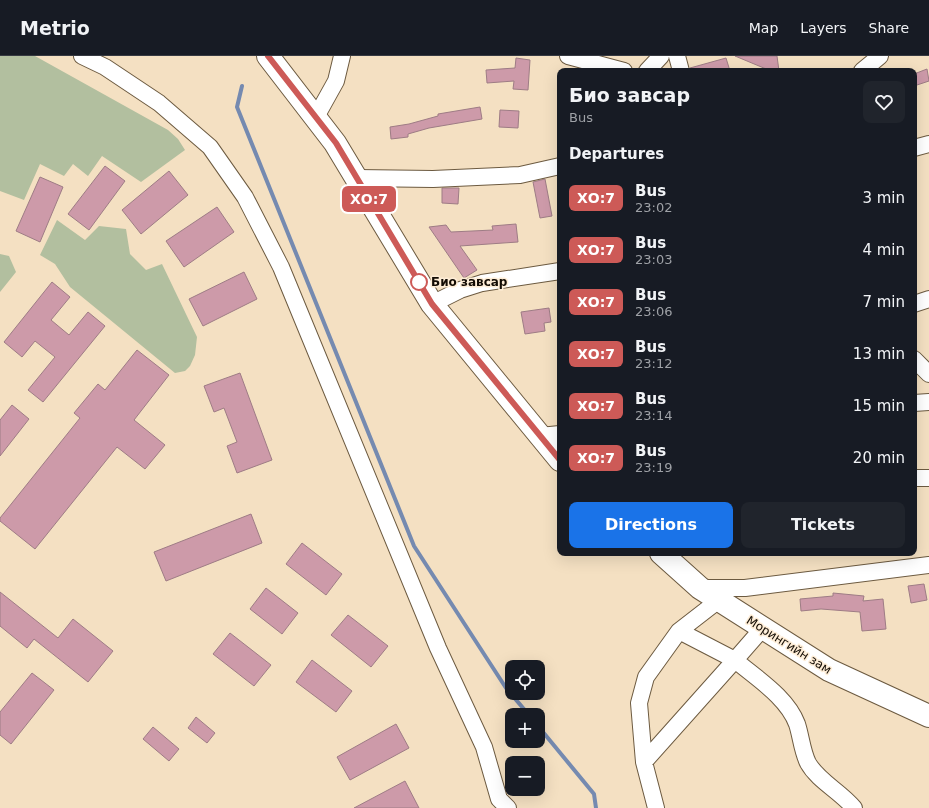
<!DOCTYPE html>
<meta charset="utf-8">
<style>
:root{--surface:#171b24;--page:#20242c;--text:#f1f3f6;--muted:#9ea1a6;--line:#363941;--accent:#1a73e8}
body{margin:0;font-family:"DejaVu Sans",sans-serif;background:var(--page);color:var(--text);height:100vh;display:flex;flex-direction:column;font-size:15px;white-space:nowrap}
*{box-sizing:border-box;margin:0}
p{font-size:13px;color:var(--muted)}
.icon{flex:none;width:22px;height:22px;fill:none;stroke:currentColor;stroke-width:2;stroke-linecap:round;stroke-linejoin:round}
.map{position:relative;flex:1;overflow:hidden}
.drawer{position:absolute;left:557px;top:12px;width:360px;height:488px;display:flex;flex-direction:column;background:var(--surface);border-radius:8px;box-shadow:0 4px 16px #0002}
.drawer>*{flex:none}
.badge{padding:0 8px;border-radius:6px;font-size:14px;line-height:26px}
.buttons{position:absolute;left:505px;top:604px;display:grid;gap:8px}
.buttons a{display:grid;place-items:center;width:40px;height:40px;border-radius:8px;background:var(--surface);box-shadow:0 4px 16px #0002;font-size:20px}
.map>.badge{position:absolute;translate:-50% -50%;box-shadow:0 0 0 2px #fff}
h2{padding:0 12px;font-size:15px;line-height:36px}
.round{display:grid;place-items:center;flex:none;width:42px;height:42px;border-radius:8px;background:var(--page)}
.head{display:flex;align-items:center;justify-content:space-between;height:68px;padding:0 12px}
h1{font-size:19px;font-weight:700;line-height:30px}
.cta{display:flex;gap:8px;margin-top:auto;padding:8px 12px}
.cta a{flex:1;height:46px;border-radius:8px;background:var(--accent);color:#fff;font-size:16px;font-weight:700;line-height:46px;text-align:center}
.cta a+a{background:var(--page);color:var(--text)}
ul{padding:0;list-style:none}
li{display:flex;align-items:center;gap:12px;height:52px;padding:0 12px}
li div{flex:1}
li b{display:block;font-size:15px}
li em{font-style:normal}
li .badge{min-width:44px;font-weight:700;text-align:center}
header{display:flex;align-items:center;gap:24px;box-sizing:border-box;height:56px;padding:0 20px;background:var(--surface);border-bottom:1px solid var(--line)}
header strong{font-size:19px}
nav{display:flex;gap:22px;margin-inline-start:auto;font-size:14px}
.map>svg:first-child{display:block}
</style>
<header>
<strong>Metrio</strong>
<nav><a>Map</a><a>Layers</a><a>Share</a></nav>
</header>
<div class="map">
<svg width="929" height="752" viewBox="0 0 929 752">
<rect width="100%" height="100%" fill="#f4e0c2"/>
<path fill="#b2bf9f" d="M0 0H35L168 74 178 83 185 94 141 126 102 100 88 120 73 108 64 120 40 108 24 144 0 135Z
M57 164 85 184 99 170 126 173 130 198 146 214 162 208 197 281 195 299 190 310 185 315 175 317 70 231 55 208 40 199Z
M0 198 9 200 16 216 0 236Z"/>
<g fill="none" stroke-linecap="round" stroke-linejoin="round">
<path stroke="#758ab0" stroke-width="4" d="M242 30 237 51 414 490 506 632 529 659
M538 670 594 738 596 752"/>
</g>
<path fill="#cd9aa9" stroke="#9e7c85" d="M735 0H777L779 15H771Z
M516 2 530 4 528 34 513 33 514 25 487 27 486 14 515 12Z
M726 2 730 15H691L690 12Z
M927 13 929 25 914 30V18Z
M480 51 482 63 429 72 408 78V81L391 83 390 71 409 68 438 60V58Z
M500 54 519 55 518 72 499 71Z
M105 110 125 125 89 174 68 158Z
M169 115 188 139 141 178 122 154Z
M40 121 63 131 40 186 16 175Z
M545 123 552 160 540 162 533 126Z
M442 132H459L458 148 442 147Z
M217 151 234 176 184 211 166 185Z
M516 168 518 186 460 190 477 214 464 222 429 171 446 169 451 176 493 174 492 170Z
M244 216 257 243 203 270 189 243Z
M52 226 70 241 51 264 69 279 88 256 105 270 43 346 28 334 55 301 35 285 22 301 4 286Z
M549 252 551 266 544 267 545 275 525 278 521 256Z
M137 294 169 319 134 364 165 389 145 413 117 391 35 493 0 465V462L80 362 74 357 98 328 105 334Z
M240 317 272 404 237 417 227 390 237 386 224 352 214 356 204 330Z
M12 349 29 363 0 400V364Z
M251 458 262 487 166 525 154 496Z
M302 487 342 518 326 539 286 508Z
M924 528 927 544 911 547 908 530Z
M266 532 298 557 282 578 250 553Z
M0 536 58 582 73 563 113 595 88 626 34 583 27 592 0 570Z
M833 537 864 540 863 545 883 543 886 573 862 575 860 556 821 553 801 555 800 543 833 540Z
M348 559 388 590 371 611 331 579Z
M230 577 271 609 254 630 213 598Z
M312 604 352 635 336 656 296 626Z
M32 617 54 634 11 688 0 679V656Z
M196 661 215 677 207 687 188 672Z
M396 668 409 692 350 724 337 701Z
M153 671 179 693 169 705 143 683Z
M405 725 419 752H354Z"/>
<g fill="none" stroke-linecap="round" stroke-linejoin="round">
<g stroke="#6c5a40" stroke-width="18">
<path id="street" d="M82 0 105 11 159 47 210 91 245 141 281 211 438 592 484 691 499 743 508 752
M568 0 624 15
M677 0 681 15
M647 15 661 0
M862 15 880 0
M316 61 336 25 342 0
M914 92 929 88
M357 122 433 123 520 119 560 110
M432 248 460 234 482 227 560 215
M914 248 929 243
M914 303 929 318
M914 347 929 346
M540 380 560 378
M914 422H929
M700 532H745L929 509
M679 575 735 604 762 573
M644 706 735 604C756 622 787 641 797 668 801 680 802 695 808 707 818 725 840 735 854 752
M656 752 644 706 639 647 646 621 679 575 719 544"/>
</g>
<g stroke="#6c5a40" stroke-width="24">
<path id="secondary" d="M268 0 335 87 432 248 560 404
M661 497 700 532 829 614 929 660"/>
</g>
<use href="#street" stroke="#fff" stroke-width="16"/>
<use href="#secondary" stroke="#fff" stroke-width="22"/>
</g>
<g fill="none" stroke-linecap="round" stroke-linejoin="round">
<g stroke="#fff" stroke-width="9">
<path id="line" d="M268 0 336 87 432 248 560 404"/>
</g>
<use href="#line" stroke="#cd5a57" stroke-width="6"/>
</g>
<circle fill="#fff" stroke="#cd5a57" stroke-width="2" cx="419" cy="226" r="8"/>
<g text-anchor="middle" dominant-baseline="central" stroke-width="3" stroke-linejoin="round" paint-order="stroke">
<g font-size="12" font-weight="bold" fill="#130c04" stroke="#feedd6" text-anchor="start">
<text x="431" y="226">Био завсар</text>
</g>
<g font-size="12" fill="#130c04" stroke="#feedd6">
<text transform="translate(789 589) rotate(32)">Морингийн зам</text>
</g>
</g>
</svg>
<div class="buttons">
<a><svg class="icon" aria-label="locate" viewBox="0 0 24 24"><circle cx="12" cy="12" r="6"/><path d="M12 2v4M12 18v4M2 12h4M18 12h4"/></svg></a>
<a>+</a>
<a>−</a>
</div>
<b class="badge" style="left:369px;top:143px;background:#cd5a57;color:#fff">ХО:7</b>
<section class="drawer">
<div class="head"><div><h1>Био завсар</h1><p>Bus</p></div><a class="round"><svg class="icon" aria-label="heart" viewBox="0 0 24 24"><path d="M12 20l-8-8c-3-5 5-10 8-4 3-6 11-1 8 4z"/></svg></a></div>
<h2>Departures</h2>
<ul>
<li><span class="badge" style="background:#cd5a57;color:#fff">ХО:7</span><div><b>Bus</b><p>23:02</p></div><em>3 min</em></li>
<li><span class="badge" style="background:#cd5a57;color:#fff">ХО:7</span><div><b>Bus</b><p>23:03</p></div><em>4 min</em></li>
<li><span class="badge" style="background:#cd5a57;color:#fff">ХО:7</span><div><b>Bus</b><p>23:06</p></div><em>7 min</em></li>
<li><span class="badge" style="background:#cd5a57;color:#fff">ХО:7</span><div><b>Bus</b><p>23:12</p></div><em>13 min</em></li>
<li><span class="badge" style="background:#cd5a57;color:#fff">ХО:7</span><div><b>Bus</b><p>23:14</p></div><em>15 min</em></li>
<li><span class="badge" style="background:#cd5a57;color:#fff">ХО:7</span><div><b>Bus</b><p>23:19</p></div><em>20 min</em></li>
</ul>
<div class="cta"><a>Directions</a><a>Tickets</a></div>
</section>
</div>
